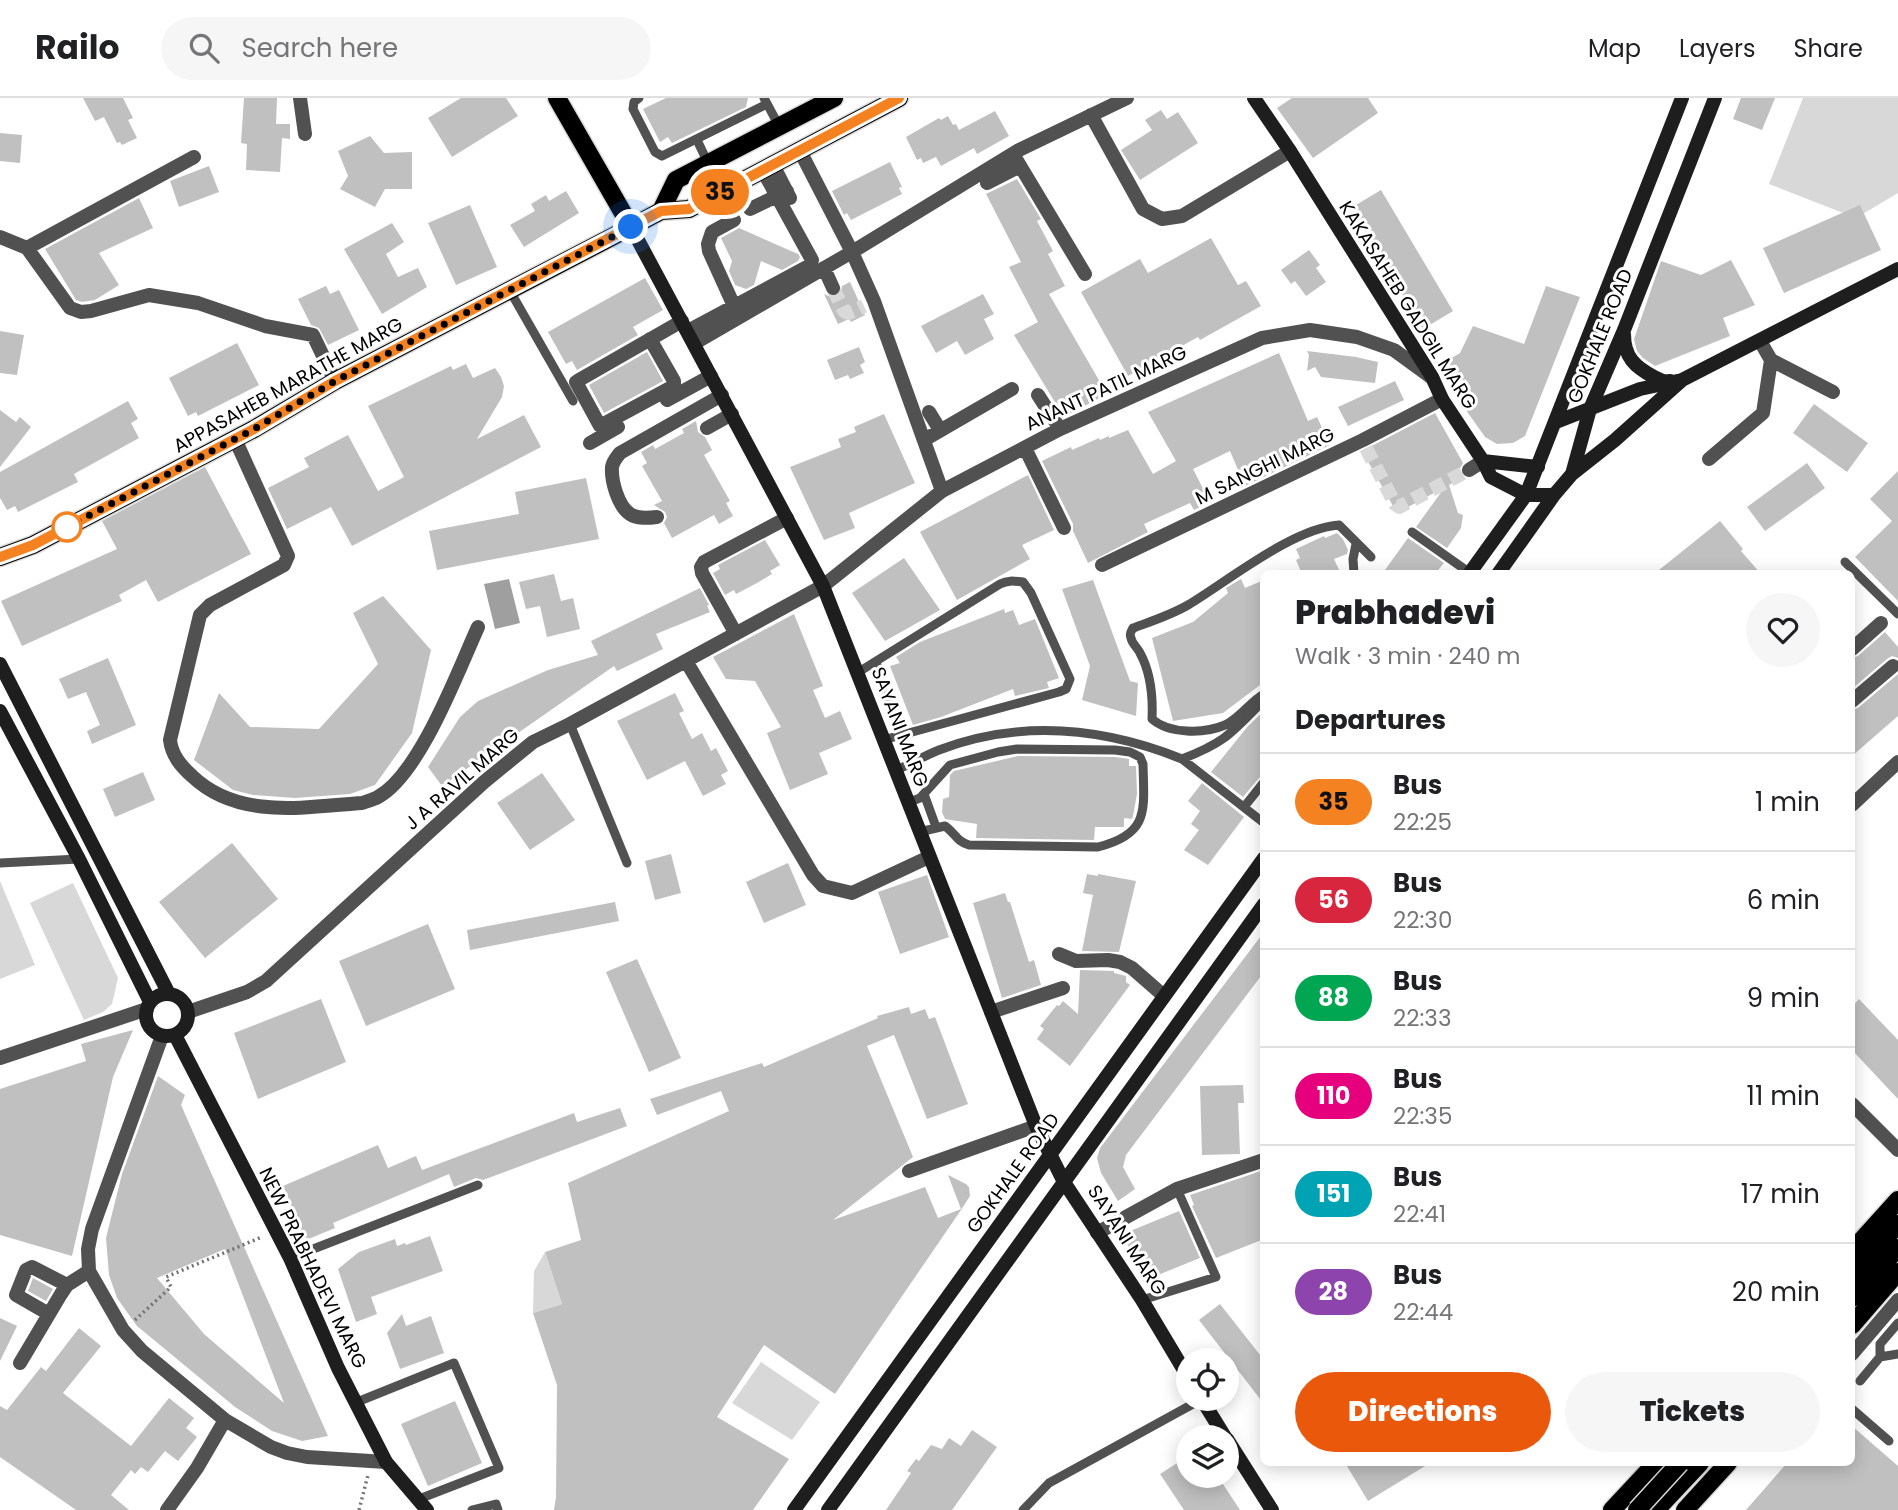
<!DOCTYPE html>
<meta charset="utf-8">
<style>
:root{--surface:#fff;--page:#f6f6f6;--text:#202124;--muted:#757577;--line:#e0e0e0;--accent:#ea580c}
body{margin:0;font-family:Poppins,sans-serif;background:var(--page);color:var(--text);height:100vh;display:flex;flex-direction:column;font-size:26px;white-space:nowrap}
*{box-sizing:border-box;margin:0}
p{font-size:23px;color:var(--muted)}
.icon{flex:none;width:38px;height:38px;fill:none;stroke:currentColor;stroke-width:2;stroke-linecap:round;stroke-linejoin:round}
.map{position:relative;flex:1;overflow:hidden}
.side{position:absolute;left:1260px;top:472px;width:595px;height:896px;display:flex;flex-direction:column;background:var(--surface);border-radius:10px;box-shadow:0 4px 18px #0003}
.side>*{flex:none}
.badge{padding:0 14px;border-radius:23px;font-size:24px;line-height:46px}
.tools{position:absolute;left:1176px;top:1250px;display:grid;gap:14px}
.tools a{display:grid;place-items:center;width:63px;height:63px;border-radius:50%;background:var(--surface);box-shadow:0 4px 18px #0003;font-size:35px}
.you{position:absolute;width:35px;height:35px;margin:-18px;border:5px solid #fff;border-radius:50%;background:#1a73e8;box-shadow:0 0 0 10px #1a73e833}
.map>.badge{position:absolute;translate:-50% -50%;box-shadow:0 0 0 4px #fff}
h2{padding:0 35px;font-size:26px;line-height:63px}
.round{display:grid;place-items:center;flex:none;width:74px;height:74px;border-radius:37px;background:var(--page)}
.head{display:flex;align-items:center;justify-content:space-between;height:119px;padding:0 35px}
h1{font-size:33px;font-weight:800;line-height:52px}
.action{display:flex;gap:14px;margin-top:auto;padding:14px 35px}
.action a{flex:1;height:80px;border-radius:42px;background:var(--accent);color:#fff;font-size:28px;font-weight:800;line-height:80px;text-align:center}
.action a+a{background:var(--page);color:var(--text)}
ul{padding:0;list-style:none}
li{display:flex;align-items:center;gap:21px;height:98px;padding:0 35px;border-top:2px solid var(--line)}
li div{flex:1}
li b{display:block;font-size:26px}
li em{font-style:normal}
li .badge{min-width:77px;font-weight:700;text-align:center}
header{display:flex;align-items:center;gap:42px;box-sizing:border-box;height:98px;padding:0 35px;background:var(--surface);border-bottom:2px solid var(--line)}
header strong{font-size:33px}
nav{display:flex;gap:38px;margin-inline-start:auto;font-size:24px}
.search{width:490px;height:63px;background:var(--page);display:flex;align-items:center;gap:18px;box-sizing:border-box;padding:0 24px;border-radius:38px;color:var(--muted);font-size:26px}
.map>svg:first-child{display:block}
</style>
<header>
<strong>Railo</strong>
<div class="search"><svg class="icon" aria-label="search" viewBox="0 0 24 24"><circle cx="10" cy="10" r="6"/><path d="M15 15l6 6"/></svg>Search here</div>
<nav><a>Map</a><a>Layers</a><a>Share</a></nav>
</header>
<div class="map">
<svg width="1898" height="1412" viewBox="0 0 1898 1412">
<rect width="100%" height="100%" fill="#fff"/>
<path fill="#d8d8d8" d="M1803 0H1898V95L1856 120 1769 86Z
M0 783 35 867 0 881Z
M73 785 118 880 112 906 103 914 84 922 30 805Z
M545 1154 562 1206 533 1215 534 1173Z
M761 1264 820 1304 792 1342 732 1305Z"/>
<path fill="#9f9f9f" d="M509 481 520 525 495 531 484 486Z"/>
<path fill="#c0c0c0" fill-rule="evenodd" d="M83 0H123L133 20 128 22 137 40 122 47 120 44 117 45 104 19 95 23Z
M244 0H277L276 26H290V41L282 40 280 74 246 72 247 46 241 45Z
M461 0H506L518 18 452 59 428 20Z
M666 0H748L746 9 672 45 668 39 660 44 643 11Z
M1292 0H1368L1378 15 1313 60 1277 10Z
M1741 0H1775L1762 32 1733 21Z
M1161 12 1167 21 1178 14 1198 45 1140 82 1121 52 1152 32 1145 22Z
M995 13 1009 38 977 56 974 50 941 68 936 59 923 65 921 60 917 62 906 39 939 20 941 22 948 18 953 27 956 26 959 32Z
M0 35 22 37 20 65 0 63Z
M370 38 384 55 412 54V91H385L375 109 340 91 348 78 338 53Z
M890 64 902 89 899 90 902 96 851 122 847 115 844 117 832 93Z
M209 68 219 94 179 109 170 83Z
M1017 81 1041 121 1037 123 1053 153 1048 156 1065 188 1049 196 1107 296 1064 319 1014 237 1038 224 1009 169 1021 164 986 96Z
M1381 92 1453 213 1423 231 1351 110Z
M566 93 579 115 524 149 510 127 535 113 531 106 546 97 549 103Z
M139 100 153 130 99 155 119 187 95 202 82 204 76 202 45 151Z
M470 107 497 169 456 187 428 125Z
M1860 107 1881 152 1784 195 1763 150Z
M392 125 404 144 386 156 398 179 418 170 427 189 382 216 344 151Z
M739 130 798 156 800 159 798 163 782 172 761 163 754 187 746 191 735 187 729 173 732 163 721 140Z
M1211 140 1238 187 1246 183 1261 208 1200 242 1198 239 1128 278 1081 194 1140 161 1148 175Z
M1309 152 1320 167 1316 170 1326 184 1306 198 1295 183 1291 186 1281 172Z
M1731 162 1755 207 1723 220 1730 238 1655 268 1643 260 1637 253 1634 241 1661 163 1701 177Z
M645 180 663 212 633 229 638 237 577 272 572 263 566 266 548 234Z
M850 184 865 217 851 224 849 221 838 226 824 196 831 199 838 198 841 195 842 188Z
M326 188 330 196 339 192 359 232 328 247 319 230 311 227 298 201Z
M1546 188 1580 199 1525 338 1513 345 1497 346 1485 339 1461 305V299L1465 297 1456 278 1446 283 1437 269 1460 255 1473 228 1524 246Z
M983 196 994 216 984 221 994 241 965 257 957 243 936 255 921 228Z
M0 233 24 237 17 277 0 275Z
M237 245 259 287 198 318 196 314 188 318 169 280Z
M859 249 865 264 860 267 864 275 850 281 848 277 835 282 827 262Z
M1307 253 1356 259 1378 264 1375 285 1321 279 1315 269 1307 273 1309 257Z
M647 254 663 283 604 315 589 287Z
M1279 255 1308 323 1317 319 1330 347 1245 388 1230 353 1193 371 1210 404 1194 412 1190 405 1144 426 1148 434 1088 465 1073 433V426L1042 363 1071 349 1072 352 1099 340 1100 342 1109 338V340L1128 332 1153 376 1176 363 1148 314Z
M466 266 473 280 495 270 501 279 504 288 502 299 477 341 524 317 541 349 352 448 331 409 287 431 268 390 309 369 304 360 348 337 378 393 404 379 368 308 451 268 453 272Z
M1395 283 1404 302 1348 328 1338 309Z
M128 303 138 321 131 325 139 340 74 376 78 384 18 414 15 408 7 412 0 400V374Z
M1814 306 1868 345 1847 374 1793 335Z
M0 312 16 324 20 319 31 329 0 369Z
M1435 315 1463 365 1459 372 1463 379 1449 387 1458 415 1463 417 1461 430 1447 450 1416 429 1445 389 1397 415 1362 353Z
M884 316 915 385 849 415 855 430 824 442 790 369 841 349 838 341 856 334 854 329Z
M696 323 698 334 705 339 712 352 704 357 730 403 726 405 733 418 719 426 714 417 672 440 664 425 667 419 665 414 654 407 662 403 642 368 647 365 641 354 653 347 655 351 684 335 682 331Z
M1807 365 1825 390 1765 433 1747 409Z
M205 369 251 456 158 504 146 482 119 497 122 503 22 548 1 503 117 451 102 423Z
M1898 373V503L1855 459 1892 423 1870 401Z
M1028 377 1054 432 1022 447 1030 461 957 502 920 434Z
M586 380 599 441 437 472 429 433 519 416 515 394Z
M1720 423 1743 451 1741 453 1761 476H1654Z
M1337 435 1343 441 1348 452 1347 456 1334 461 1341 476H1302L1296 462 1300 460 1296 451 1324 438 1325 440Z
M1408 440 1444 465 1435 476H1382Z
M765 442 780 467 770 473 772 476 757 485 736 496 734 492 725 497 713 475 720 471 718 467Z
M904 460 940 512 885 543 852 495Z
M554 476 561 503 573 500 580 531 547 539 540 508 526 511 519 484Z
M1241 481 1245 490 1264 482V584L1223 615 1173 623 1152 540 1193 524 1228 495 1226 490Z
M1093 482 1130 583 1138 585 1136 618 1082 602 1090 568 1062 491Z
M700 490 709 507 707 508 710 514 656 536 663 551 617 573 614 568 442 688 428 669 460 619 478 603 548 572 598 557 591 543Z
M383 498 431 552 412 635 375 687 350 696 295 700 253 697 233 692 194 662 219 595 250 629 319 631 378 566 353 515Z
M1004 511 1005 515 1013 512 1019 527 1035 521 1059 580 1047 584 1049 590 1015 598 1013 591 941 619 913 627 890 568 900 565 896 559 920 544Z
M794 516 823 588 813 592 825 620 840 613 852 641 819 655 828 676 790 692 767 635 781 629 755 583 726 581 713 559Z
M1885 534 1898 549V560L1892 558 1887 561 1852 591V560L1858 558Z
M108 560 136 627 92 646 87 633 100 627 86 594 68 601 59 581Z
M1898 576V618L1852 658V612L1858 610Z
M675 595 684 613 679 615 692 641 702 635 711 653 716 650 728 673 721 677 726 686 703 698 685 663 647 682 617 623Z
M1264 613V677L1259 680 1243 699 1211 674 1248 628Z
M1018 658 1115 659 1129 661V668H1136L1137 696 1133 718 1132 721 1124 720V729H1095L1094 742 976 740 977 726 945 721 942 714 943 701 949 699 950 677 954 673Z
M143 674 155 702 115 719 103 691Z
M542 675 575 722 530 752 497 705Z
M1202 685 1244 719 1208 767 1184 752 1199 732 1191 726 1200 713 1188 703Z
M232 745 278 801 205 860 159 804Z
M671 756 681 795 655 802 645 763Z
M788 765 806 807 764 825 746 784Z
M1087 776 1098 778V776L1136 783 1119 854 1082 853 1093 797 1083 795Z
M927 777 949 839 900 856 878 794Z
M1005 795 1008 804H1010L1029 864 1034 862 1041 887 1002 900 973 805Z
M615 804 619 823 470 852 467 832Z
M428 826 455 891 366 928 339 863Z
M1264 834V874L1126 1057 1123 1069 1135 1091 1118 1103 1101 1075 1097 1060 1100 1050Z
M637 861 681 960 649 974 606 874Z
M1080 872 1114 873V875L1126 878V884L1130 887 1070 968 1037 941 1044 931 1040 928 1057 907 1059 908 1063 903 1078 916Z
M321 901 346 964 258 1001 234 935Z
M1859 901 1898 942V1001L1852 952V909Z
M909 909 911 916 925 911 929 921 935 919 968 1006 927 1021 894 937 867 948 913 1059 833 1122 925 1089 938 1120 961 1111 948 1077 966 1086 969 1089 970 1098 961 1112 835 1296 764 1247 717 1319 789 1361 753 1412H554L556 1399 557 1287 533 1215 562 1206 545 1154 581 1142 568 1085 729 1013 721 993 657 1017 650 1001 762 965 764 969 878 920 877 918Z
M133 932 113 979 72 1158 0 1137V991L86 963 81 946Z
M158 978 185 997 181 1007 328 1338 302 1343 272 1333 235 1309 137 1228 117 1200 109 1177 106 1140 122 1076ZM225 1151 284 1305 204 1236 157 1180Z
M1243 987 1244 1005H1238L1240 1056 1202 1057 1200 988Z
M620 1010 627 1028 483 1082 476 1080 454 1089 449 1076 333 1125 335 1130 306 1142 283 1088 378 1047 388 1070 416 1058 422 1072 574 1015 577 1024Z
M1264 1072V1141L1216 1160 1192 1108 1194 1107 1190 1097Z
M1179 1113 1200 1160 1143 1183 1123 1136Z
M430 1138 443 1173 371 1199 377 1216 356 1224 338 1171 359 1154 395 1141 397 1148 405 1145 406 1147Z
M33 1180 53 1191 46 1203 28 1193Z
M1220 1206 1264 1262V1306L1199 1222Z
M402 1216 406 1228 431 1218 444 1255 400 1271 387 1235Z
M0 1220 17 1228 0 1263Z
M79 1230 101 1248 63 1295 131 1348 169 1300 194 1320 186 1330 197 1339 178 1363 165 1353 148 1374 141 1369 135 1376 131 1372 111 1397 129 1412H76L0 1359V1308L7 1312 41 1269 46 1273Z
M455 1303 482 1365 428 1388 401 1326Z
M1852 1328 1898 1368V1412H1746L1787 1365H1852Z
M972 1332 997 1349 952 1412H886L911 1375 907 1373 916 1361 919 1363 931 1347 942 1351 949 1340 961 1348Z
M1188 1358V1377H1217L1240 1412H1184L1160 1376Z
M1345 1365H1430L1368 1403Z"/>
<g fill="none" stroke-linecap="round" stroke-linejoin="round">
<path stroke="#d9d9d9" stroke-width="14" stroke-dasharray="14 7" stroke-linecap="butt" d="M833 190 844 213 849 215 864 208
M1366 350 1395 406 1399 409 1469 372"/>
<g stroke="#dbdbdb" stroke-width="21">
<path id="primary" d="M557 0 631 129
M661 113 689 111 899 0
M0 459 33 447 254 331 335 283 631 129 661 113 676 82 834 0
M1852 1153 1898 1102
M1852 1177 1898 1126
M1852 1200 1898 1150
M1852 1227 1898 1174
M1612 1412 1656 1365
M1656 1412 1700 1365
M1685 1412 1728 1365"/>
</g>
<path stroke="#737373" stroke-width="3.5" stroke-dasharray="2 3.5" stroke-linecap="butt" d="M135 1222 171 1189 166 1179 262 1139
M359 1412 368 1377"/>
<path stroke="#515151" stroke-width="9" d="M639 0 634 4 633 11 655 54 662 58 767 6
M764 0 779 28
M697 42 708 65
M510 193 573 303
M1412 434 1470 475
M1845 464 1898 516
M1354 476 1353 461 1356 446
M876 564 901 637
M857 575 1000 486C1008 482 1014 483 1023 484L1031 495 1070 581 1066 591 1059 594 883 642
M1264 596C1250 604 1239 621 1225 627 1204 636 1169 636 1152 621 1153 599 1151 575 1140 555 1138 550 1132 546 1131 540 1129 535 1131 534 1133 530 1152 523 1171 517 1188 507 1228 483 1293 430 1339 427L1371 459
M570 626 627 765
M1182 661 1264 725
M895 673C910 666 924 658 939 652 1021 621 1102 629 1182 661 1221 646 1229 638 1258 608L1264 605
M924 696 936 729
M907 705 920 700 950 667 998 654 1017 651 1115 652 1130 654 1140 659 1143 666C1144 712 1150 736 1098 749L969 747C956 743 955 735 945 728L919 734
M1244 709 1264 684
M0 765 79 761
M290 1160 478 1087
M1142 1202 1216 1179 1177 1091
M1880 1259 1898 1256
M1860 1283 1880 1259V1246L1898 1225
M357 1304 454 1265 499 1370 419 1401
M1852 1311 1889 1343
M472 1412 496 1406 498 1412
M1023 1412 1049 1385 1202 1301"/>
<path stroke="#515151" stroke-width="14" d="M300 0 305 36
M1091 17 1143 111 1162 121 1182 118 1290 53
M799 51 852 154 874 203 942 393
M1013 56 1085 176
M772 65 790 100
M987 85 1020 68
M750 111 787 93
M734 122 712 134 708 146 709 153 734 208
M0 139 27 150 70 210 81 214 91 213 149 197 198 205 265 228 313 237 335 283
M27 150 194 59
M824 170 833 190
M688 233 809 168 812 162 762 71
M650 241 674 283V288L600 328 576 284 579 282 682 223
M695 245 852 154 1019 52 1127 0
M1771 262 1833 294
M1038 297 1060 331
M667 302 711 278
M929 314 940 332
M707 330 732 316
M235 341 288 458 284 467 210 507 200 517 170 642C172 658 181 668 192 678 238 722 305 709 362 705 367 703 373 702 378 699 420 676 458 573 478 529
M924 342 1012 291
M590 345 618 329
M1025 350 1064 430
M1709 361 1763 315 1771 262 1760 243
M1469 372 1483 363
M657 419C648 420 637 421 630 416 618 408 611 383 612 369 613 363 617 359 620 355L722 297
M1102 467 1363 342 1442 301
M736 536 702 475 701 469 704 464 787 420
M1852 551 1881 525
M686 563 813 777 823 788 852 795 929 759
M1852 603 1893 568
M1852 707 1898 664
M1059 856 1076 863 1108 862 1120 864 1132 870 1164 898
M188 914 247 894 266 883 484 684 533 644 570 626 823 488 942 393 1060 331 1262 240 1310 232 1357 239 1394 252 1431 279
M991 914 1063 890
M162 938 92 1131 88 1151 89 1173 123 1232 142 1253 225 1322 271 1349 287 1355 307 1359 386 1364
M0 960 147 911
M1852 1006 1898 1052
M909 1073 1036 1028
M1097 1135 1177 1091 1264 1062
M49 1216 16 1197 26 1172 32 1169 67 1187
M20 1265 61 1196 67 1187 89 1173
M167 1412 197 1370 225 1322"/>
<path stroke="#515151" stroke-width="14" d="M1852 1256 1898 1202"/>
<path stroke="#1e1e1e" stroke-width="14" d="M1254 0 1290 53 1432 279 1442 301 1483 363 1491 379 1526 397H1554
M631 129 823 488 1036 1028 1064 1084 1142 1202 1188 1279
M1624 236C1624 259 1635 269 1654 279 1660 282 1663 284 1670 283
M1556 324 1640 291 1682 282 1898 171
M1483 363 1538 369
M1572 376 1615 342 1681 283
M1469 476 1526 397 1682 0
M1498 476 1554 397 1572 376 1590 311 1624 232 1715 0
M0 566 169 896
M0 613 79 761 150 904
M146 917a21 21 0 1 1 42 0a21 21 0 1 1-42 0Z
M175 937 290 1160 338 1270 386 1364 427 1412
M1201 1300 1225 1339
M1227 1341 1272 1412
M794 1412 1264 760
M828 1412 1264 806"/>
<use href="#primary" stroke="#000" stroke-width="18"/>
<g stroke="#dbdbdb" stroke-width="21" stroke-linecap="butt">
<path id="primary-bridge" d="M1637 1412 1680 1365"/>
</g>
<use href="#primary-bridge" stroke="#000" stroke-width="18"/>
</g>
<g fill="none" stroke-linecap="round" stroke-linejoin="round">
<g stroke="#fff" stroke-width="16">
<path id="line" d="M0 459 33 447 254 331 335 283 661 113 689 111 899 0"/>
</g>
<use href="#line" stroke="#f58220" stroke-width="10"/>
<path stroke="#000" stroke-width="7" stroke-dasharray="0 12.6" d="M67 429 254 331 335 283 631 129"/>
</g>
<circle fill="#fff" stroke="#f58220" stroke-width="3.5" cx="67" cy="429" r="14"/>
<g text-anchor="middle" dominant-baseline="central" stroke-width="6" stroke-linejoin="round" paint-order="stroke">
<g font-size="19" fill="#000" stroke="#fff">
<text transform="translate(1408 207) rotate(58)">KAKASAHEB GADGIL MARG</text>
<text transform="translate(1600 238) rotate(-68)">GOKHALE ROAD</text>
<text transform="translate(288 287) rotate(-29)">APPASAHEB MARATHE MARG</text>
<text transform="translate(1106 290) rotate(-25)">ANANT PATIL MARG</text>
<text transform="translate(1265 368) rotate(-26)">M SANGHI MARG</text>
<text transform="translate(900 629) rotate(69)">SAYANI MARG</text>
<text transform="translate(462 681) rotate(-41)">J A RAVIL MARG</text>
<text transform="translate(1013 1075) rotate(-54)">GOKHALE ROAD</text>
<text transform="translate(1127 1142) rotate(57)">SAYANI MARG</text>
<text transform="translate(313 1170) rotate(64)">NEW PRABHADEVI MARG</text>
</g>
</g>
</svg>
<div class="tools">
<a><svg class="icon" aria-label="locate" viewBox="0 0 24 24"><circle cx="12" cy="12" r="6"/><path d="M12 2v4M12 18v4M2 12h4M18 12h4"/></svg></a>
<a><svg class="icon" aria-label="layers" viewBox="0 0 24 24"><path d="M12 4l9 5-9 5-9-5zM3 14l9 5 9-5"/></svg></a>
</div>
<div class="you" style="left:631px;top:129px"></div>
<b class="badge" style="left:720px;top:94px;background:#f58220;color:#111">35</b>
<section class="side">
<div class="head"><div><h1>Prabhadevi</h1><p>Walk · 3 min · 240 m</p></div><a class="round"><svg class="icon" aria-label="heart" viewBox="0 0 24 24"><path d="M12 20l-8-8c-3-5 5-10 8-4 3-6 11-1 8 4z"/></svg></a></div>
<h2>Departures</h2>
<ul>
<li><span class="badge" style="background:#f58220;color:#111">35</span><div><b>Bus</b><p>22:25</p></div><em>1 min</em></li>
<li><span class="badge" style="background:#d7263d;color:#fff">56</span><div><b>Bus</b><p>22:30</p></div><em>6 min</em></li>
<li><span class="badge" style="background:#00a651;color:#fff">88</span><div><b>Bus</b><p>22:33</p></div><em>9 min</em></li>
<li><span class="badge" style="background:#e6007e;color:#fff">110</span><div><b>Bus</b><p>22:35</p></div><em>11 min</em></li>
<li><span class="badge" style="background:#00a3b4;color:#fff">151</span><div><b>Bus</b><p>22:41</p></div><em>17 min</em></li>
<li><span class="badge" style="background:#8e44ad;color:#fff">28</span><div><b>Bus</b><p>22:44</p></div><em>20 min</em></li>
</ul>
<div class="action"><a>Directions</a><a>Tickets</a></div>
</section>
</div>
